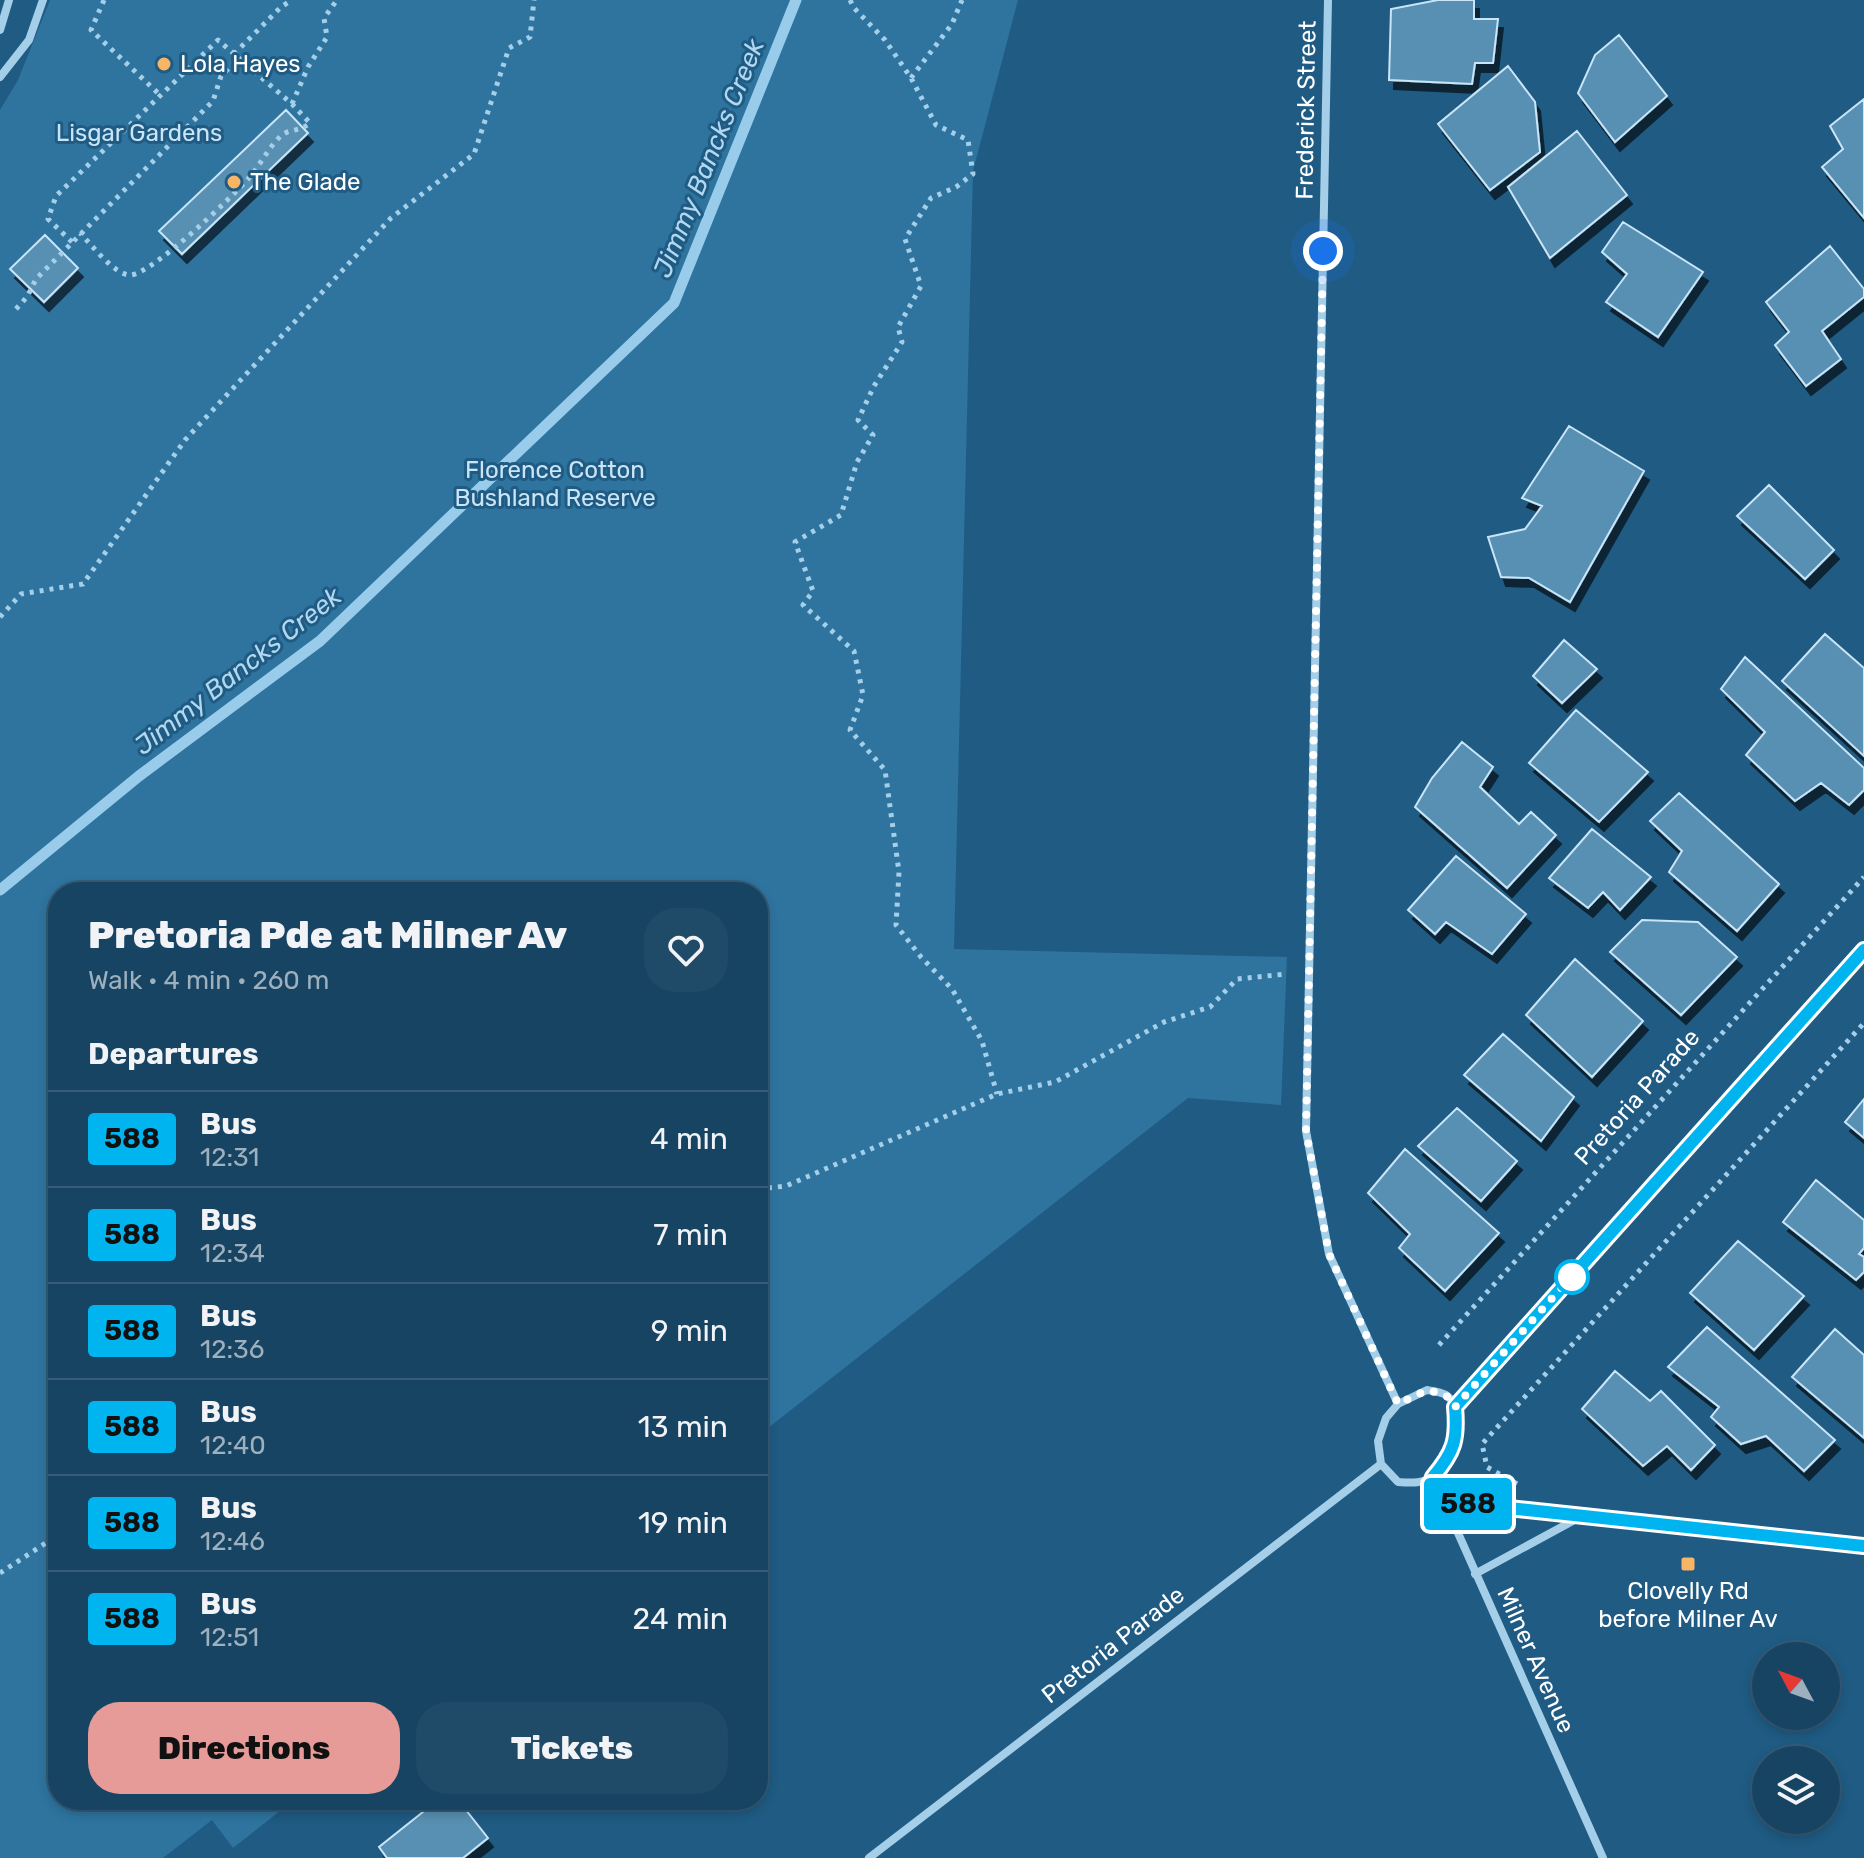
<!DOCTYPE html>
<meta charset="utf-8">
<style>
:root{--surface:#174462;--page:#204b68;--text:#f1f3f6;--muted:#9eb0be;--line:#365c77;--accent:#e69b98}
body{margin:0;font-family:Rubik,sans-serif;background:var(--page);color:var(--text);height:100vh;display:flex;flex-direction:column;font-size:30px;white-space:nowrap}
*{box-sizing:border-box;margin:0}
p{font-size:26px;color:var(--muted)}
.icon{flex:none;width:44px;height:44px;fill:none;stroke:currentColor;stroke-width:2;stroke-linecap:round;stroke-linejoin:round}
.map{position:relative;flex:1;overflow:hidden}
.side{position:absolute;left:48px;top:882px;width:720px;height:928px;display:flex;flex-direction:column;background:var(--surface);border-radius:32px;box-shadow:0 4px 12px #0003,0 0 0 2px var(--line)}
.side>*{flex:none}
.badge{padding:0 16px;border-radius:6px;font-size:28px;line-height:52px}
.needle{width:52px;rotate:311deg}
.controls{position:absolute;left:1752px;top:1642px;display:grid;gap:16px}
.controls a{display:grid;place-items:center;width:88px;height:88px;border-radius:50%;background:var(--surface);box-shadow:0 4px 12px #0003,0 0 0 2px var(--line);font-size:40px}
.you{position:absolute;width:40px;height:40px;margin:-20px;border:6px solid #fff;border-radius:50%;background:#1a73e8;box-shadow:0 0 0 12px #1a73e833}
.map>.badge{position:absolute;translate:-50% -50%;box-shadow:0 0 0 4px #fff}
h2{padding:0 40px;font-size:30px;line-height:72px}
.round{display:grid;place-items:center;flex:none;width:84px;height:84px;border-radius:32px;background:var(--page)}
.head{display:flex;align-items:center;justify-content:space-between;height:136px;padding:0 40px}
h1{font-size:38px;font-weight:800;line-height:60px}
.action{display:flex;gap:16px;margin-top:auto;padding:16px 40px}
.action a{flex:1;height:92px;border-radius:32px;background:var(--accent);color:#111;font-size:32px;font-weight:800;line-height:92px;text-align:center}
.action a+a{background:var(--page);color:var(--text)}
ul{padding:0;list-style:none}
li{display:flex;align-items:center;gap:24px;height:96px;padding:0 40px;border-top:2px solid var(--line)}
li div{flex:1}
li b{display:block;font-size:30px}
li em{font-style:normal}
li .badge{min-width:88px;font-weight:700;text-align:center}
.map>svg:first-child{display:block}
</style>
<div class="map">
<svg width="1864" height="1858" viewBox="0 0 1864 1858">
<defs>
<filter id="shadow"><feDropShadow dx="5" dy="9" stdDeviation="0" flood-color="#0009"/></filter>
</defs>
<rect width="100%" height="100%" fill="#1f5b83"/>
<path fill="#2e749f" d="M50 0H1018L973 171 954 949 1287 957 1281 1105 1188 1098 758 1436V892H58V1800H294L233 1848 212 1820 163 1858H0V110L18 80Z"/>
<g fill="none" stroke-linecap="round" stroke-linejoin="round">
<path stroke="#99cceb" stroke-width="11" d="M0 890 139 776 320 641 674 303 796 0"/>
</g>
<path fill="#5890b3" stroke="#c9e5f7" stroke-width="2" filter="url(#shadow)" d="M1438 0H1474V19H1498L1493 63H1475L1472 84 1389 80 1391 9Z
M1619 35 1667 96 1615 142 1578 93 1595 55Z
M1508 66 1535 102 1540 152 1490 190 1438 124Z
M1864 99V218L1822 167 1843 149 1830 126Z
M286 110 308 133 182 254 159 231Z
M1577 131 1627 195 1550 258 1508 187Z
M1623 222 1703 272 1658 337 1606 302 1627 274 1602 252Z
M45 235 78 268 44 302 10 269Z
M1830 246 1864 289V297L1822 331 1841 359 1806 386 1775 345 1789 332 1766 302Z
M1569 426 1644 471 1570 602 1529 578 1501 577 1488 537 1525 529 1542 506 1522 498Z
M1769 485 1834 550 1805 579 1737 516Z
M1825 634 1864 668V756L1782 681Z
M1564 640 1597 669 1562 703 1533 676Z
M1745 657 1864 768V790L1849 805 1821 783 1795 801 1746 755 1765 732 1721 689Z
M1576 710 1648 772 1599 822 1529 763Z
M1462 742 1493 767 1480 787 1519 824 1531 812 1556 835 1507 888 1415 807 1432 778Z
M1679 793 1779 884 1737 931 1669 872 1682 851 1650 821Z
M1592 829 1651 877 1620 910 1603 892 1588 908 1549 878Z
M1456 856 1526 914 1492 954 1446 922 1435 934 1408 910Z
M1642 920 1698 922 1737 957 1681 1015 1610 952Z
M1575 959 1643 1021 1592 1077 1526 1015Z
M1503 1034 1574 1097 1541 1141 1464 1075Z
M1864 1099V1138L1845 1122Z
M1457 1108 1517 1161 1481 1201 1418 1146Z
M1405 1149 1499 1233 1445 1291 1399 1248 1410 1234 1368 1193Z
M1816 1180 1864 1220V1248L1859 1254 1864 1257V1272L1856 1280 1783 1222Z
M1738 1241 1804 1296 1754 1350 1690 1293Z
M1707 1327 1835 1440 1804 1471 1766 1436 1741 1444 1711 1417 1719 1407 1668 1367Z
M1835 1329 1864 1355V1438L1792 1377Z
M1615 1371 1650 1401 1661 1391 1715 1445 1691 1470 1667 1446 1643 1466 1582 1409Z
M438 1800H458L488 1838 463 1858H387L379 1847Z"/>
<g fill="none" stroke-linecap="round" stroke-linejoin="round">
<path stroke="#a5cfe9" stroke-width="5" stroke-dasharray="4 6" stroke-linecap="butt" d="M104 0 91 30 159 94
M850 0 854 8 885 40 911 78 936 125 968 140 973 174 956 187 931 198 905 239 921 286 898 327 902 342 874 386 858 420 873 435 857 462 841 515 795 542 813 591 803 605 854 651 863 695 850 730 885 770 899 872 896 925 921 957 952 989 982 1041 997 1094
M234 54 281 7 292 0
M911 78 952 24 962 0
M292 104 308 67 327 37 324 18 337 0
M72 242 48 219 56 196 218 40 292 104 310 123C301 131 290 129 282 135 269 146 260 166 248 179 231 198 154 272 131 275 115 276 91 244 80 233
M16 309 27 297 36 279 213 101 221 76 239 58
M0 617 21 594 83 584 185 440 391 218 474 154 509 48 530 37 534 0
M758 1189 786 1186 997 1094 1055 1082 1164 1022 1210 1007 1237 979 1286 974
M1439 1345 1864 877
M1517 1484 1487 1467 1482 1444 1864 1023
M0 1573 58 1535"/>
<path stroke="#a5cfe9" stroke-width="8" d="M1328 0 1306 1131 1329 1254 1398 1404
M0 30 9 0
M0 77 29 40 43 0
M1427 1390C1433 1391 1441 1392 1446 1395 1470 1412 1452 1460 1435 1475 1424 1484 1411 1483 1398 1482L1381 1464 1378 1441 1386 1418 1398 1404Z
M1455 1407 1864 950
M1433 1477 1603 1858
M1443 1501 1864 1545
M1475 1574 1580 1517
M869 1858 1381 1464"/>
</g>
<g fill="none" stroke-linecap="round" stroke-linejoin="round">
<g stroke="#fff" stroke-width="18">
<path id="line" d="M1864 950 1455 1407C1458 1440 1454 1452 1433 1477L1443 1501 1864 1546"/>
</g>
<use href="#line" stroke="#00b5ef" stroke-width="12"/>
<path stroke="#fff" stroke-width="8" stroke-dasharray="0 14.4" d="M1323 251 1306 1131 1329 1254 1398 1404 1427 1390 1446 1395 1455 1407 1579 1268 1572 1277"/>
</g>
<g fill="#f8b565" stroke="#1f5b83" stroke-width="3">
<circle cx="164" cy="64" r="8"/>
<circle cx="234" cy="182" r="8"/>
<rect x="1680" y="1556" width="16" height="16" rx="4"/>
</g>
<circle fill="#fff" stroke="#00b5ef" stroke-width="4" cx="1572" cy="1277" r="16"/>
<g text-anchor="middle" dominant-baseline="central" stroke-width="6" stroke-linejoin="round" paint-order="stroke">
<g font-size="24" fill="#fff" stroke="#1f5b83" text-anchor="start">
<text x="180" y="64">Lola Hayes</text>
<text x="250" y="182">The Glade</text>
<text x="1688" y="1591" text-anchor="middle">Clovelly Rd<tspan x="1688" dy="28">before Milner Av</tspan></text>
</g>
<g font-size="24" fill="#fff" stroke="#1f5b83">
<text transform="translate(1306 110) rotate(-89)">Frederick Street</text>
<text transform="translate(1637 1097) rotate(-48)">Pretoria Parade</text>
<text transform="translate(1113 1645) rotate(-38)">Pretoria Parade</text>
<text transform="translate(1536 1660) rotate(66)">Milner Avenue</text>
</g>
<g font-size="24" fill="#c9e5f7" stroke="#1f5b83">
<text x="139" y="133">Lisgar Gardens</text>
<text x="555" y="470">Florence Cotton<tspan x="555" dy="28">Bushland Reserve</tspan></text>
</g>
<g font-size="26" font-style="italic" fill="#b1d8f1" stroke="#1f5b83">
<text transform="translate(709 158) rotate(-68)">Jimmy Bancks Creek</text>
<text transform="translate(238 671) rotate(-38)">Jimmy Bancks Creek</text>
</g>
</g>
</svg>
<div class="controls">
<a><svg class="needle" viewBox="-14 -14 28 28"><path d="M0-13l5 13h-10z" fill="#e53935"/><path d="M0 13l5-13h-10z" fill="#9eb0be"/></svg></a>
<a><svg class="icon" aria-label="layers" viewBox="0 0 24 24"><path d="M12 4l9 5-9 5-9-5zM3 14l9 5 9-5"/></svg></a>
</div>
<div class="you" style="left:1323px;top:251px"></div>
<b class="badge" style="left:1468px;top:1504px;background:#00b5ef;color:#111">588</b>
<section class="side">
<div class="head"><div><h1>Pretoria Pde at Milner Av</h1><p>Walk · 4 min · 260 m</p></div><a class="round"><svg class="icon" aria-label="heart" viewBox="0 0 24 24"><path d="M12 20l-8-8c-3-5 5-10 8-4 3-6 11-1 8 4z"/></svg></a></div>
<h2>Departures</h2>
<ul>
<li><span class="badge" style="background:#00b5ef;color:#111">588</span><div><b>Bus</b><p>12:31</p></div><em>4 min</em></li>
<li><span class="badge" style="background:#00b5ef;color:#111">588</span><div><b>Bus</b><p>12:34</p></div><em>7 min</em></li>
<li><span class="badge" style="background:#00b5ef;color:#111">588</span><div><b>Bus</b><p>12:36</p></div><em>9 min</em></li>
<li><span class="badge" style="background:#00b5ef;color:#111">588</span><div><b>Bus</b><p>12:40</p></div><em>13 min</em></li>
<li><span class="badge" style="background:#00b5ef;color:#111">588</span><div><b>Bus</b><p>12:46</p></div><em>19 min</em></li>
<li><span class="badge" style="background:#00b5ef;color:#111">588</span><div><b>Bus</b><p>12:51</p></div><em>24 min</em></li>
</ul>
<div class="action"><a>Directions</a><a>Tickets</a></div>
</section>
</div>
